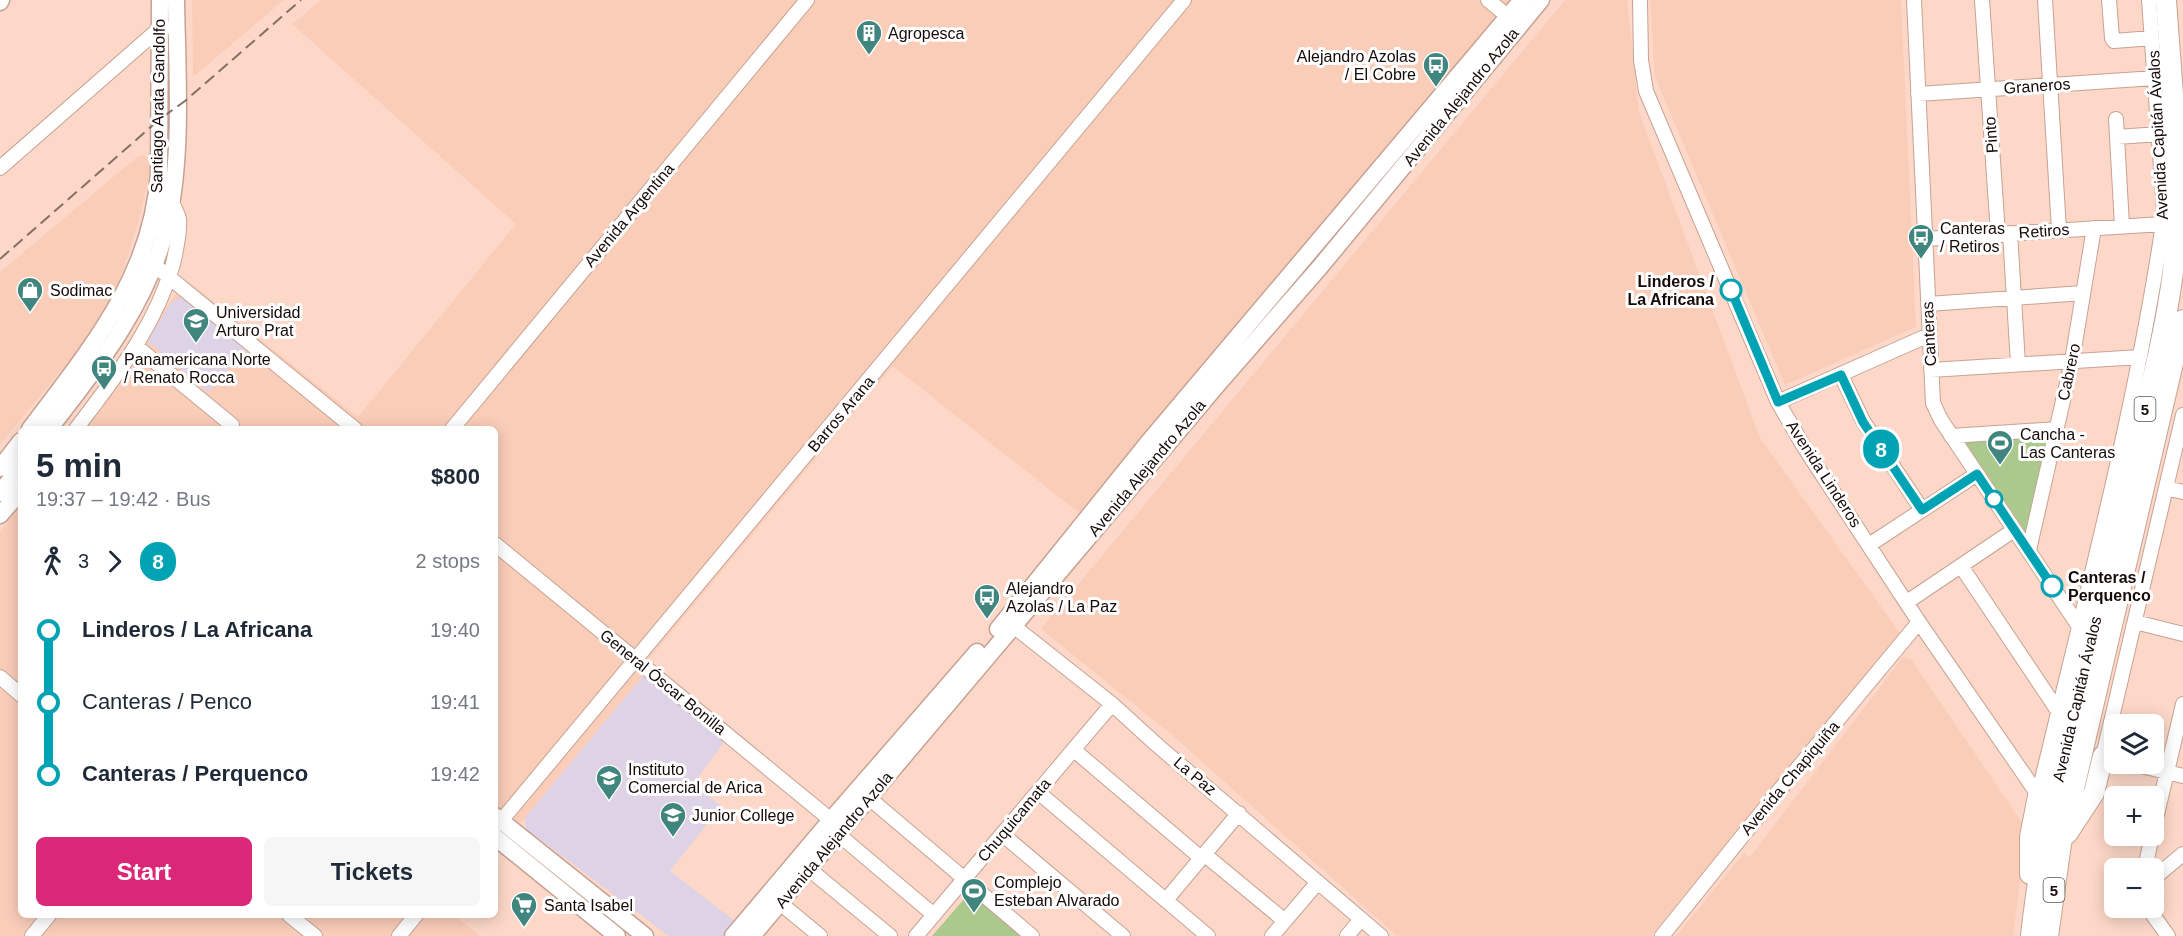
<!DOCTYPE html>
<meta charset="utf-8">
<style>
:root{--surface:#fff;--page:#f6f6f7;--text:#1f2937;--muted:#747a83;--accent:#db2777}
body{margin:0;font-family:Helvetica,sans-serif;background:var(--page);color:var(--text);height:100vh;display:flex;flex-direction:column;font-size:22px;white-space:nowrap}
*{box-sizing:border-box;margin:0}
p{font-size:20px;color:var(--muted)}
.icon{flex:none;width:33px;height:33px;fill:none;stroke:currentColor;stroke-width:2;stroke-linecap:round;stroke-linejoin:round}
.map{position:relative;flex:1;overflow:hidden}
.details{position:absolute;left:18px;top:426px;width:480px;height:492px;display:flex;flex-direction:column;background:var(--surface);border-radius:9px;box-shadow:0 3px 15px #0003}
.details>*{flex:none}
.badge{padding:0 12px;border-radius:20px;font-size:21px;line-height:39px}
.controls{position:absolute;left:2104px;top:714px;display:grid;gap:12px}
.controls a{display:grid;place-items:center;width:60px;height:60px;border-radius:9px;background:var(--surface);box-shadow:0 3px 15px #0003;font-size:30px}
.map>.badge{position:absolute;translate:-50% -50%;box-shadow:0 0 0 3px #fff}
.legs{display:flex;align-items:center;gap:9px;height:66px;padding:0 18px;font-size:20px}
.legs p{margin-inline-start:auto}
.summary{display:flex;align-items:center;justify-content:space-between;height:102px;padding:0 18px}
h1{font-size:33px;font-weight:800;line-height:45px}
.action{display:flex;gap:12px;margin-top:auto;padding:12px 18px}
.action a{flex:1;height:69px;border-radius:9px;background:var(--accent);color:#fff;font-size:24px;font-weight:800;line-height:69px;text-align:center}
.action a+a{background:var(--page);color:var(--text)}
ul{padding:0 18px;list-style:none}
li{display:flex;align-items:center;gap:21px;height:72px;font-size:22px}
li i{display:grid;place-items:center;width:9px;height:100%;margin:0 8px;background:currentColor}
li i::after{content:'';width:15px;height:15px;margin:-8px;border:4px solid;border-radius:50%;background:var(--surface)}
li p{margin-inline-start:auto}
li:first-child i{background:linear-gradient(#0000 50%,currentColor 0)}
li:last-child i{background:linear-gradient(currentColor 50%,#0000 0)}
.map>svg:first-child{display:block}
</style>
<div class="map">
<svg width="2183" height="936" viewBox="0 0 2183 936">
<rect width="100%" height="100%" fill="#fdd8c8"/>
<path fill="#facdb9" d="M192 0H284L193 77Z
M321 0H1515L1079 513 893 366 648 660 642 677 525 818 495 849V429H77L186 280 358 417 516 224 292 24Z
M1565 0H1627L1639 112 1760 438 1900 633 1651 936H1397L1172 735 1041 629Z
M1650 0H1901L1916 327 1785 385 1655 77Z
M143 155 150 158V171L139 220 118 286 85 342 0 444V272L137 157Z
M21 505V915H454L480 936H0V531Z
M1903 657 1911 659 2027 830 2013 936H1676L1744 853 1750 857Z"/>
<path fill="#ded2e6" d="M182 296 246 349 208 392 148 341 170 304Z
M646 676 724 742 693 784 721 806 670 871 736 922 725 936H669L526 829 525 818 642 677Z"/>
<path fill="#abc88d" d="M2052 431 2028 536 1963 439Z
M971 891 1024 936H932Z"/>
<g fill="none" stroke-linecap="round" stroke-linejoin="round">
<g stroke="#c6a293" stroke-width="16">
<path id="minor" d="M1488 0 1516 23
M1640 0 1641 60 1646 91 1778 402 1804 447 1919 622 2043 802
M1914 0 1933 403 1941 420 2078 625
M1982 0 1998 234
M2045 0 2059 230
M2109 0 2112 38 2114 41 2152 38
M1918 94 2155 78
M2116 119 2122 226
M2117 137 2159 134
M0 168 160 28H165
M2010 233 2018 364
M1925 239 2163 224
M148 260 355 429
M1928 304 2083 293
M137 347 232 425
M1931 370 2140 357
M1841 375 1863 421 1922 510
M1778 402 1929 335
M76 429C115 377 155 328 173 264 176 251 180 233 179 219 178 214 174 207 172 202
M452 429 807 0
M1951 436 2057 429
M2166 488 2183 492
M495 544 831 820
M1869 545 1977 474
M2029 550 2072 361 2094 228
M1961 566 2058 711
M1907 602 2014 530
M2135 622 2183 634
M1006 623 1021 632 1112 704 1157 745 1381 936
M0 677 21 695
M1074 750 1201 858
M2115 759 2103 756 2183 415
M2133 764 2183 776
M1038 792 1208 936
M2038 796C2083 607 2134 417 2163 224L2164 210 2149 0
M869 798 1032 936
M495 825 501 821 1184 0
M2154 827 2183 704
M838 834 934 915
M1002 834 1123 936
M1204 854 1285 921
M2145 868 2152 836
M809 869 890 936
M2154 878 2183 854
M1166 900 1239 813
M780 903 820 936
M2148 908 2168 936
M289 915 315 936
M32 936 49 915
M399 936 416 915
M916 936 1112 704
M1272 936 1318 882
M1347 936 1361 919
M1662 936 1777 793 1919 622"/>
</g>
<g stroke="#c6a293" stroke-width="19">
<path id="major" d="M0 2 1 0
M30 429C90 349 152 277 159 173L160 0
M49 429C98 367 151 299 168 220 183 153 177 69 176 0
M0 468 21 441
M0 493 21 466
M0 515 21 491
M998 629 1147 444 1522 0
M495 816 645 936
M495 837 617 936
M733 936 831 820 977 652
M752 936 1217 385 1320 267 1541 0"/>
</g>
<g stroke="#c6a293" stroke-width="22">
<path id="highway" d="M2067 834 2094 793 2103 756
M2030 874V837L2038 796
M2031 936C2039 860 2056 785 2074 711 2093 627 2113 543 2133 459 2148 397 2165 335 2173 272 2183 182 2172 90 2166 0
M2048 936 2061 844 2183 320"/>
</g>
<use href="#minor" stroke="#fff" stroke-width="14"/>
<use href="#major" stroke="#fff" stroke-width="16"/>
<use href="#highway" stroke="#fff" stroke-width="20"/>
<path stroke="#876e65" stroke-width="2" stroke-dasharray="12 6" stroke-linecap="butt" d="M0 259 160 119 185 101 301 0"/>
</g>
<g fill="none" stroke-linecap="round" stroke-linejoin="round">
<g stroke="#fff" stroke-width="14">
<path id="line-1" d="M1731 290 1778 402 1841 375 1863 422 1922 510 1977 474 2052 586"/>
</g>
<use href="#line-1" stroke="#00a3b4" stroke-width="9"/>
</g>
<defs>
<g id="building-pin" transform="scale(1.35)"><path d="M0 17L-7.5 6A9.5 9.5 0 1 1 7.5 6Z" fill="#40867e" stroke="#fff"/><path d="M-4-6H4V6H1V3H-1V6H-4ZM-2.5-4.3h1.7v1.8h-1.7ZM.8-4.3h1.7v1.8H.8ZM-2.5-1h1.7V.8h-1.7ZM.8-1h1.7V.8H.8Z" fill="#fff"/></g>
<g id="bus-pin" transform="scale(1.35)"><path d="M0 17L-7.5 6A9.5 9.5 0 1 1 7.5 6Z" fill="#40867e" stroke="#fff"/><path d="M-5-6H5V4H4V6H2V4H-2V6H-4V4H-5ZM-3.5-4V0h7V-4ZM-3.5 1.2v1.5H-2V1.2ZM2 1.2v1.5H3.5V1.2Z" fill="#fff"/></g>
<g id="shop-pin" transform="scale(1.35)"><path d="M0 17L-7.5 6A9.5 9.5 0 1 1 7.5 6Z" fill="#40867e" stroke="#fff"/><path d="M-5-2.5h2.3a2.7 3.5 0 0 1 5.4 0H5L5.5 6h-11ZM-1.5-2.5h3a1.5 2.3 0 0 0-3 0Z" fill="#fff"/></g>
<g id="university-pin" transform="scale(1.35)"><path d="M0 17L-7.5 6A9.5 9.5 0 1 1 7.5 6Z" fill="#40867e" stroke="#fff"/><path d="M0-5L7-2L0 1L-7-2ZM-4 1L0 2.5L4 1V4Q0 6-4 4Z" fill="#fff"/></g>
<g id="stadium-pin" transform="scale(1.35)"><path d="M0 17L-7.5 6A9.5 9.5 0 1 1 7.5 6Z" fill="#40867e" stroke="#fff"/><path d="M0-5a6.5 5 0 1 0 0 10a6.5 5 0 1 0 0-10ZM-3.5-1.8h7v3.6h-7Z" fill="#fff"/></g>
<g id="school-pin" transform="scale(1.35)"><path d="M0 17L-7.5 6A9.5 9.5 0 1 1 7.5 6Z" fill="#40867e" stroke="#fff"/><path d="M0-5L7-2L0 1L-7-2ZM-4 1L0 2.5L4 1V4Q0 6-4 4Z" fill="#fff"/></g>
<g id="supermarket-pin" transform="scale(1.35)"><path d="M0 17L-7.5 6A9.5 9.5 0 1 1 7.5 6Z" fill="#40867e" stroke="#fff"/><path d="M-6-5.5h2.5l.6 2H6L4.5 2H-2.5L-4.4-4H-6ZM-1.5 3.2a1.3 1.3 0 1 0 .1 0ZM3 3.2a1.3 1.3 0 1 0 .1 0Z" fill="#fff"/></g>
</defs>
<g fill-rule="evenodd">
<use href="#building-pin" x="869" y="33"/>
<use href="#bus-pin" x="1436" y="65"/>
<use href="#bus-pin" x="1921" y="237"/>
<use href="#shop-pin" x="30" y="290"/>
<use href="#university-pin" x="196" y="321"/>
<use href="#bus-pin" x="104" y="368"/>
<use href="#stadium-pin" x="2000" y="443"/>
<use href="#bus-pin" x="987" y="597"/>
<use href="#school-pin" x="609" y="778"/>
<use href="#school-pin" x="673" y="815"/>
<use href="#stadium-pin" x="974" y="891"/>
<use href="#supermarket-pin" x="524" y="905"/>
</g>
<g fill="#fff" stroke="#00a3b4" stroke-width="3">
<circle cx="1731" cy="290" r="10"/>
<circle cx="1994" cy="499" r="8"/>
<circle cx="2052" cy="586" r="10"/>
</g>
<g text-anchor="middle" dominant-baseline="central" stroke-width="6" stroke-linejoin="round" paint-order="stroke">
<g fill="#fff" stroke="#5c5451" stroke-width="1.5">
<rect x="2134.5" y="397" width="21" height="24" rx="4.5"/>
<rect x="2043.5" y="878" width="21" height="24" rx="4.5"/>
</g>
<g font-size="15" font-weight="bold" fill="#160a06">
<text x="2145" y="409">5</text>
<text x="2054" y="890">5</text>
</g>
<g font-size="16" fill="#160a06" stroke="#fff" text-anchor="start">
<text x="888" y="33">Agropesca</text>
<text x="1416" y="56" text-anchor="end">Alejandro Azolas<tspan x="1416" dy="18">/ El Cobre</tspan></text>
<text x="1940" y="228">Canteras<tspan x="1940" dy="18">/ Retiros</tspan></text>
<text x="50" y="290">Sodimac</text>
<text x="216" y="312">Universidad<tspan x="216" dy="18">Arturo Prat</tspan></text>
<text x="124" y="359">Panamericana Norte<tspan x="124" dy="18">/ Renato Rocca</tspan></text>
<text x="2020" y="434">Cancha -<tspan x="2020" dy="18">Las Canteras</tspan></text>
<text x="1006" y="588">Alejandro<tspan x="1006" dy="18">Azolas / La Paz</tspan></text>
<text x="628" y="769">Instituto<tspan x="628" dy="18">Comercial de Arica</tspan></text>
<text x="692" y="815">Junior College</text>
<text x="994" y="882">Complejo<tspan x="994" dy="18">Esteban Alvarado</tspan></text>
<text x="544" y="905">Santa Isabel</text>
</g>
<g font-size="16" fill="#160a06" stroke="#fff">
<text transform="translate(2037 86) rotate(-4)">Graneros</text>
<text transform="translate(1461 97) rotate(-51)">Avenida Alejandro Azola</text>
<text transform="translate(158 106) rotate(-89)">Santiago Arata Gandolfo</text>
<text transform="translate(1991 135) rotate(-94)">Pinto</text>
<text transform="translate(2158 135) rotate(-93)">Avenida Capitán Ávalos</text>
<text transform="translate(629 215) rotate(-50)">Avenida Argentina</text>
<text transform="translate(2044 231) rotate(-4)">Retiros</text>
<text transform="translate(1929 334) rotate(-93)">Canteras</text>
<text transform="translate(2069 372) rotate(-78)">Cabrero</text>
<text transform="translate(841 414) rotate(-50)">Barros Arana</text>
<text transform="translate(1147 468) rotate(-50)">Avenida Alejandro Azola</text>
<text transform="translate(1824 474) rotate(57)">Avenida Linderos</text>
<text transform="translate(663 682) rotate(39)">General Óscar Bonilla</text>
<text transform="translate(2077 699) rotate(-77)">Avenida Capitán Ávalos</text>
<text transform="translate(1195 776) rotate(40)">La Paz</text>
<text transform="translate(1790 778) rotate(-50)">Avenida Chapiquiña</text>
<text transform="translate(1014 820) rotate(-50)">Chuquicamata</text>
<text transform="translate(834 840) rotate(-50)">Avenida Alejandro Azola</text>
</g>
<g font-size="16" font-weight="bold" fill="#160a06" stroke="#fff" text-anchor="end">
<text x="1714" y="281">Linderos /<tspan x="1714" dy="18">La Africana</tspan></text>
<text x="2068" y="577" text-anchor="start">Canteras /<tspan x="2068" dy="18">Perquenco</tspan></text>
</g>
</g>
</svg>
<div class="controls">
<a><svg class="icon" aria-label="layers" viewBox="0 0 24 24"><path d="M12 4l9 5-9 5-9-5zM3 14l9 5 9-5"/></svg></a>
<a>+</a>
<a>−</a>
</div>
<b class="badge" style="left:1881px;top:449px;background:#00a3b4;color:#fff">8</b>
<section class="details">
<div class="summary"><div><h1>5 min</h1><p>19:37 – 19:42 · Bus</p></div><b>$800</b></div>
<div class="legs"><svg class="icon" aria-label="walk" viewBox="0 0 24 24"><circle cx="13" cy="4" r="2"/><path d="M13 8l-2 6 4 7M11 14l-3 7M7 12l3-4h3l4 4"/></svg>3<svg class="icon" aria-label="forward" viewBox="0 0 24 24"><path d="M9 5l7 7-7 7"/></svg><b class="badge" style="background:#00a3b4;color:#fff">8</b><p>2 stops</p></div>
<ul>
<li><i style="color:#00a3b4"></i><b>Linderos / La Africana</b><p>19:40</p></li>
<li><i style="color:#00a3b4"></i><span>Canteras / Penco</span><p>19:41</p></li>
<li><i style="color:#00a3b4"></i><b>Canteras / Perquenco</b><p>19:42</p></li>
</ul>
<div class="action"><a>Start</a><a>Tickets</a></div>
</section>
</div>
